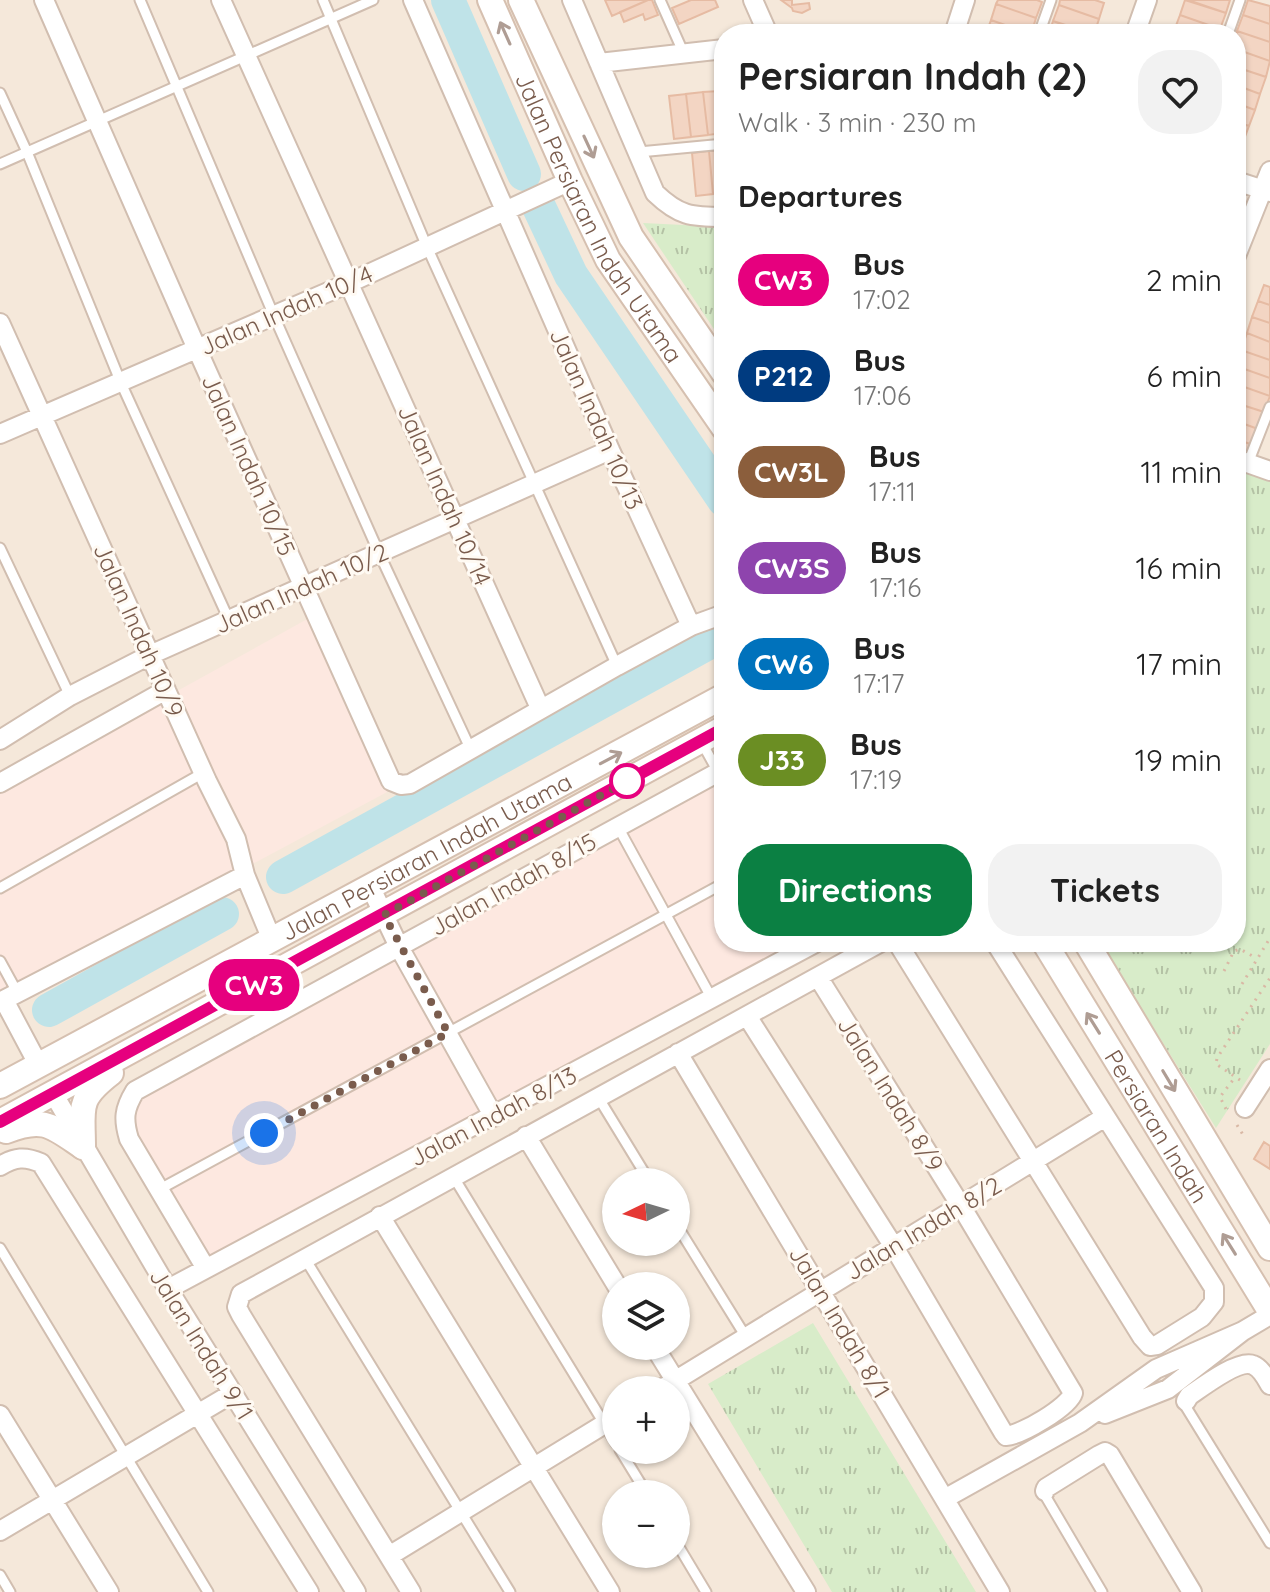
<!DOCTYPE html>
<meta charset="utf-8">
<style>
:root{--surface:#fff;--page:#f2f2f2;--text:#222;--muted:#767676;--accent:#0b8043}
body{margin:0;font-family:Quicksand,sans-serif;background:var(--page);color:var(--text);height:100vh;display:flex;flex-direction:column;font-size:30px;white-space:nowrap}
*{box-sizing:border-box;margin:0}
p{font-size:26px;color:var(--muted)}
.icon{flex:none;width:44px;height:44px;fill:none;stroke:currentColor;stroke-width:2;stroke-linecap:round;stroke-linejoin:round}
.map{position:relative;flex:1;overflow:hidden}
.drawer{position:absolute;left:714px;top:24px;width:532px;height:928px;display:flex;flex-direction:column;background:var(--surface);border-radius:32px;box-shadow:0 2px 6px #0004}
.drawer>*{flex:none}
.badge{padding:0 16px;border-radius:26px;font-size:28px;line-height:52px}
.needle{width:52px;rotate:265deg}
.controls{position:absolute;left:602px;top:1168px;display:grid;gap:16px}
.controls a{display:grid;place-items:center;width:88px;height:88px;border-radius:50%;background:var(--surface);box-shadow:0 2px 6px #0004;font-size:40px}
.you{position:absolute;width:40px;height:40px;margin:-20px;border:6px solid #fff;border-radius:50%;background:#1a73e8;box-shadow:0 0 0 12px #1a73e833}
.map>.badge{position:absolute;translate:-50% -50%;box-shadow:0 0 0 4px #fff}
h2{padding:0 24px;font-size:30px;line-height:72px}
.round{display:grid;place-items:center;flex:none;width:84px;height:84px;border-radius:32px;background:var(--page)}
.headline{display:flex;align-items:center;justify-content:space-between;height:136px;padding:0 24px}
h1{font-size:38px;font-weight:700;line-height:60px}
.action{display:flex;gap:16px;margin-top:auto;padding:16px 24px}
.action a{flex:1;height:92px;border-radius:32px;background:var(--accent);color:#fff;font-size:32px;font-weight:700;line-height:92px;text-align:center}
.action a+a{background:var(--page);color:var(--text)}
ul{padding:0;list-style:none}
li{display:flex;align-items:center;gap:24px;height:96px;padding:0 24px}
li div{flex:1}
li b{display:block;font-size:30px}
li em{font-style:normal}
li .badge{min-width:88px;font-weight:700;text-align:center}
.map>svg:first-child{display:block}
</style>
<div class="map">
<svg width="1270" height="1592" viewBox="0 0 1270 1592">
<defs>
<pattern id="grass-tufts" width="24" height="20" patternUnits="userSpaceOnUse" patternTransform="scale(2)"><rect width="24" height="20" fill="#d8ecc9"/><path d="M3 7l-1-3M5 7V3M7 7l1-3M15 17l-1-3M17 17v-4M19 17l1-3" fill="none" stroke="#b4c2a5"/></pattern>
</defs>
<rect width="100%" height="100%" fill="#fdf6ec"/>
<path fill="#f5e8da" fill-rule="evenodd" d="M0 0H1270V1592H0ZM724 34H1236V942H724ZM616 1182H676V1242H616ZM616 1286H676V1346H616ZM616 1390H676V1450H616ZM616 1494H676V1554H616Z"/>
<path fill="#fde8e0" d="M311 617 389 791 0 999V789Z
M724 777V942H804L208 1258 135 1134 132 1106 140 1096Z"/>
<path fill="url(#grass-tufts)" d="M643 223 724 227V344Z
M1236 467 1270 480V1044L1216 1128 1100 942H1236Z
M813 1323 976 1592H832L708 1384Z"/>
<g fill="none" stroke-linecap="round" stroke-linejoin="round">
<path stroke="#bfe3e8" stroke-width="34" d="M448 0 524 174
M539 207 571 275 724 500
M283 877 724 634
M49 1010 222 914"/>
</g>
<path fill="#f3d5c3" stroke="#e6bba3" stroke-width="2" d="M605 0H648L612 16Z
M648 0H652L658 15 645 20 643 14 624 22 620 12Z
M691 0H715L718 7 679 24 672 8Z
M781 0H792V5L809 3 810 9 802 13 793 11 792 8Z
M998 0H1037L1042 2 1036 18 996 4Z
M1060 0H1095L1104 3 1099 19 1059 5Z
M1185 0 1226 13 1220 29 1180 15Z
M1188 0H1230L1226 13Z
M1248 0 1270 6V24L1243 15Z
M996 4 1036 18 1031 34 991 20Z
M1059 5 1099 19 1094 34 1053 21Z
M1180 15 1220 29 1218 34H1181L1174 31Z
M1243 15 1270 24V42L1237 31Z
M991 20 1030 34H986Z
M1053 21 1088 34H1049Z
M1237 31 1270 42V61L1236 49Z
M1236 49 1270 61 1266 77 1236 67Z
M1236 67 1266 77 1260 94 1236 85Z
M1236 85 1260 94 1255 110 1236 103Z
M720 91 724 133 708 135 703 92Z
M703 92 708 135 691 137 686 94Z
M686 94 691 137 674 139 669 96Z
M1236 103 1255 110 1249 126 1236 122Z
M1236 122 1249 126 1243 142 1236 140Z
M724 150V193L713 194 709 151Z
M709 151 713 194 696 196 692 153Z
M1264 285 1270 287V305L1258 301Z
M1258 301 1270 305V323L1252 317Z
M1252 317 1270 323V342L1247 333Z
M1247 333 1270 342V360L1241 350Z
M1241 350 1270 360V378L1236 366Z
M1236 366 1270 378V396L1236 384Z
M1236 384 1270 396 1264 412 1236 403Z
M1236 403 1264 412 1258 429 1236 421Z
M1236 421 1258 429 1253 445 1236 439Z
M1236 439 1253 445 1247 461 1236 457Z
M1264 1142 1270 1146V1169L1254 1159Z"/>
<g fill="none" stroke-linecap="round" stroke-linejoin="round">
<g stroke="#d1beb0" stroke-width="13">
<path id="service" d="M140 0 274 316 379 553 470 748
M323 0 427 247 617 666
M660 0 684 54
M1039 34 1051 0
M1228 34 1240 0
M0 93 27 152 121 383 229 620
M639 152 724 144
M0 164 373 0
M1248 463 1270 407
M0 548 70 696
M701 741 718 772
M618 827 711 997
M0 888 203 773
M0 961 17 992
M598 1097 650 1182
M453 1176 616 1443
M160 1189 724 883
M676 1224 746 1337
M0 1248 208 1592
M304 1257 510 1592
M1186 1401V1407L1270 1543
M620 1450 647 1494
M1045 1491 1046 1497 1102 1592
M676 1542 706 1592
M0 1575 10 1592"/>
</g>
<g stroke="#d1beb0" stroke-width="22">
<path id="minor" d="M44 0 197 349 391 781 401 785 410 784 617 666 691 626 724 614
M221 0 540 708
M413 0 610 450 691 626
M572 0 655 193C679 216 691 217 724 217
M753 0 768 34
M954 34 965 0
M1135 34 1147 0
M599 63 724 49
M1236 181 1270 192
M1236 256 1270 171
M0 323 207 781 236 839 245 875 272 940
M0 434 349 283 570 181
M1236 459 1270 471
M0 740 70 696 150 655 610 450
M0 783 166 690
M371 888 399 947 494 1117
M897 942 1142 1337 1150 1346 1157 1345 1202 1317 1214 1302V1288L995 942
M4 1000 38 1064
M0 1002 245 875
M747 1016 894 1247 1003 1432 1006 1436C1021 1435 1069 1407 1073 1393L961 1206 818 977
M678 1053 1000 1592
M53 1093 168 1289 356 1592
M1245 1108 1270 1069
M526 1136 617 1286
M0 1166C15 1157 25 1156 41 1163L309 1592
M380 1216 610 1592
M205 1267 129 1139C123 1119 124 1109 135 1091L724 769
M168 1289 817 942
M654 1346 806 1592
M660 1390 1105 1117
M1186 1401 1189 1396C1202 1387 1239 1359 1253 1365 1261 1368 1266 1378 1270 1385
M1105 1414 1168 1389 1243 1331 1270 1315
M0 1415 109 1592
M1045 1491 1046 1488 1099 1455 1105 1452 1110 1455 1192 1592
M946 1498 1080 1423 1156 1369 1243 1331
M0 1531 233 1393
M389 1556 616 1417
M411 1592 241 1315 237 1307 241 1294 881 942"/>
</g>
<g stroke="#d6c0b0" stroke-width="28">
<g id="secondary">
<path id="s1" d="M490 0 570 181 608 260 724 428"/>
<path d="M521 0 631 237 724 373"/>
<path id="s2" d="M1044 942 1270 1311"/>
<path d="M1086 942 1270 1248"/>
<path id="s3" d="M0 1086 724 696"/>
<path d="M0 1122 724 728"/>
<path d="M6 1131C44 1116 52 1126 83 1147"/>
<path d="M83 1147C83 1107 76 1100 111 1073"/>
</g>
</g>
<path stroke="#d9b8a5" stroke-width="3" stroke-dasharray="2 6" stroke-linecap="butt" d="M1224 971 1234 951 1240 949 1256 958
M1242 984 1270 938
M1240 1080 1216 1064 1217 1058 1270 978
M1226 1109 1220 1097 1236 1076
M1237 1125 1245 1138"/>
<use href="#service" stroke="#fff" stroke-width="9"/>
<use href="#minor" stroke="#fff" stroke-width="18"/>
<use href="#secondary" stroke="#fff" stroke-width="24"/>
</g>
<defs><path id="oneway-shaft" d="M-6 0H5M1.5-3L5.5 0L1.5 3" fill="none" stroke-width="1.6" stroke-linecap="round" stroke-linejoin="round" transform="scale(2)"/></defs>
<g stroke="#af9d94">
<use href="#oneway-shaft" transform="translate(505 33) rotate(-114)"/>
<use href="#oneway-shaft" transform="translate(589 147) rotate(65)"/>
<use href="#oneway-shaft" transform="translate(611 758) rotate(-28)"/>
<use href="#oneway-shaft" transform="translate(1093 1023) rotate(-122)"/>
<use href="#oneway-shaft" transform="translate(1169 1081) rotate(59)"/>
<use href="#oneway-shaft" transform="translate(1229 1244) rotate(-122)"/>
</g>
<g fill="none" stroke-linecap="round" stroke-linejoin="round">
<g stroke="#fff" stroke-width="18">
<path id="line" d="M0 1122 724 728"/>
</g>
<use href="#line" stroke="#e6007e" stroke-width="12"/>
<path stroke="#7a5c4d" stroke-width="8" stroke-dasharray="0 14.4" d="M264 1133 448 1033 384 915 627 781"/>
</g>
<circle fill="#fff" stroke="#e6007e" stroke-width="4" cx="627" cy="781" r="16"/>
<g text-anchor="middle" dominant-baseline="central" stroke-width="6" stroke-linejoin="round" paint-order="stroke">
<g font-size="24" fill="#7a5c4d" stroke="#fffaf3">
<text stroke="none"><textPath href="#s1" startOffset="244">Jalan Persiaran Indah Utama</textPath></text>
<text transform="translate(286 310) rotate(-24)">Jalan Indah 10/4</text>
<text transform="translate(597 419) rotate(66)">Jalan Indah 10/13</text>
<text transform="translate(249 465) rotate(66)">Jalan Indah 10/15</text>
<text transform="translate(445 495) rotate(66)">Jalan Indah 10/14</text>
<text transform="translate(301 588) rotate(-24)">Jalan Indah 10/2</text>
<text transform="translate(139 630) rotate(66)">Jalan Indah 10/9</text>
<text stroke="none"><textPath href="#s3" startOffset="484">Jalan Persiaran Indah Utama</textPath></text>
<text transform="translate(513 884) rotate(-29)">Jalan Indah 8/15</text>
<text transform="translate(891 1094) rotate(58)">Jalan Indah 8/9</text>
<text transform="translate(493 1116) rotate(-28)">Jalan Indah 8/13</text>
<text stroke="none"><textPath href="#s2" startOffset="216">Persiaran Indah</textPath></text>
<text transform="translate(923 1228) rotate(-31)">Jalan Indah 8/2</text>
<text transform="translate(840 1322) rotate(59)">Jalan Indah 8/1</text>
<text transform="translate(202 1344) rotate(58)">Jalan Indah 9/1</text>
</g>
</g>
</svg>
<div class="controls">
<a><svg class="needle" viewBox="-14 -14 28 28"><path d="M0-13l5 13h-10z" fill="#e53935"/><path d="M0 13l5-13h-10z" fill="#767676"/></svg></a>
<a><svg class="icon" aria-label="layers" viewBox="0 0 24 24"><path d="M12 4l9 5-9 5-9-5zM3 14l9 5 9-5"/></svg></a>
<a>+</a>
<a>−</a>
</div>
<div class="you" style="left:264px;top:1133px"></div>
<b class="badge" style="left:254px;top:985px;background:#e6007e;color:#fff">CW3</b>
<section class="drawer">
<div class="headline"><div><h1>Persiaran Indah (2)</h1><p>Walk · 3 min · 230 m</p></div><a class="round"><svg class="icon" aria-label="heart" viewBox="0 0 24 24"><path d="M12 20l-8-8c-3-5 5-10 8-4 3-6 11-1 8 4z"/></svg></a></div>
<h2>Departures</h2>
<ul>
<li><span class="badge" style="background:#e6007e;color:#fff">CW3</span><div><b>Bus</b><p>17:02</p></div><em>2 min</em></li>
<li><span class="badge" style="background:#003b80;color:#fff">P212</span><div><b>Bus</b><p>17:06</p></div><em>6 min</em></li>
<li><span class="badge" style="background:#8b5e3c;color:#fff">CW3L</span><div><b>Bus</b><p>17:11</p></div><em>11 min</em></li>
<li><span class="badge" style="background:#8e44ad;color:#fff">CW3S</span><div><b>Bus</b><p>17:16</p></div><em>16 min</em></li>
<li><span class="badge" style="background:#0072bc;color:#fff">CW6</span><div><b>Bus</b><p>17:17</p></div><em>17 min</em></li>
<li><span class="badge" style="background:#6b8e23;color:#fff">J33</span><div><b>Bus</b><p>17:19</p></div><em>19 min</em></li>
</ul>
<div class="action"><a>Directions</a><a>Tickets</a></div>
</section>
</div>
